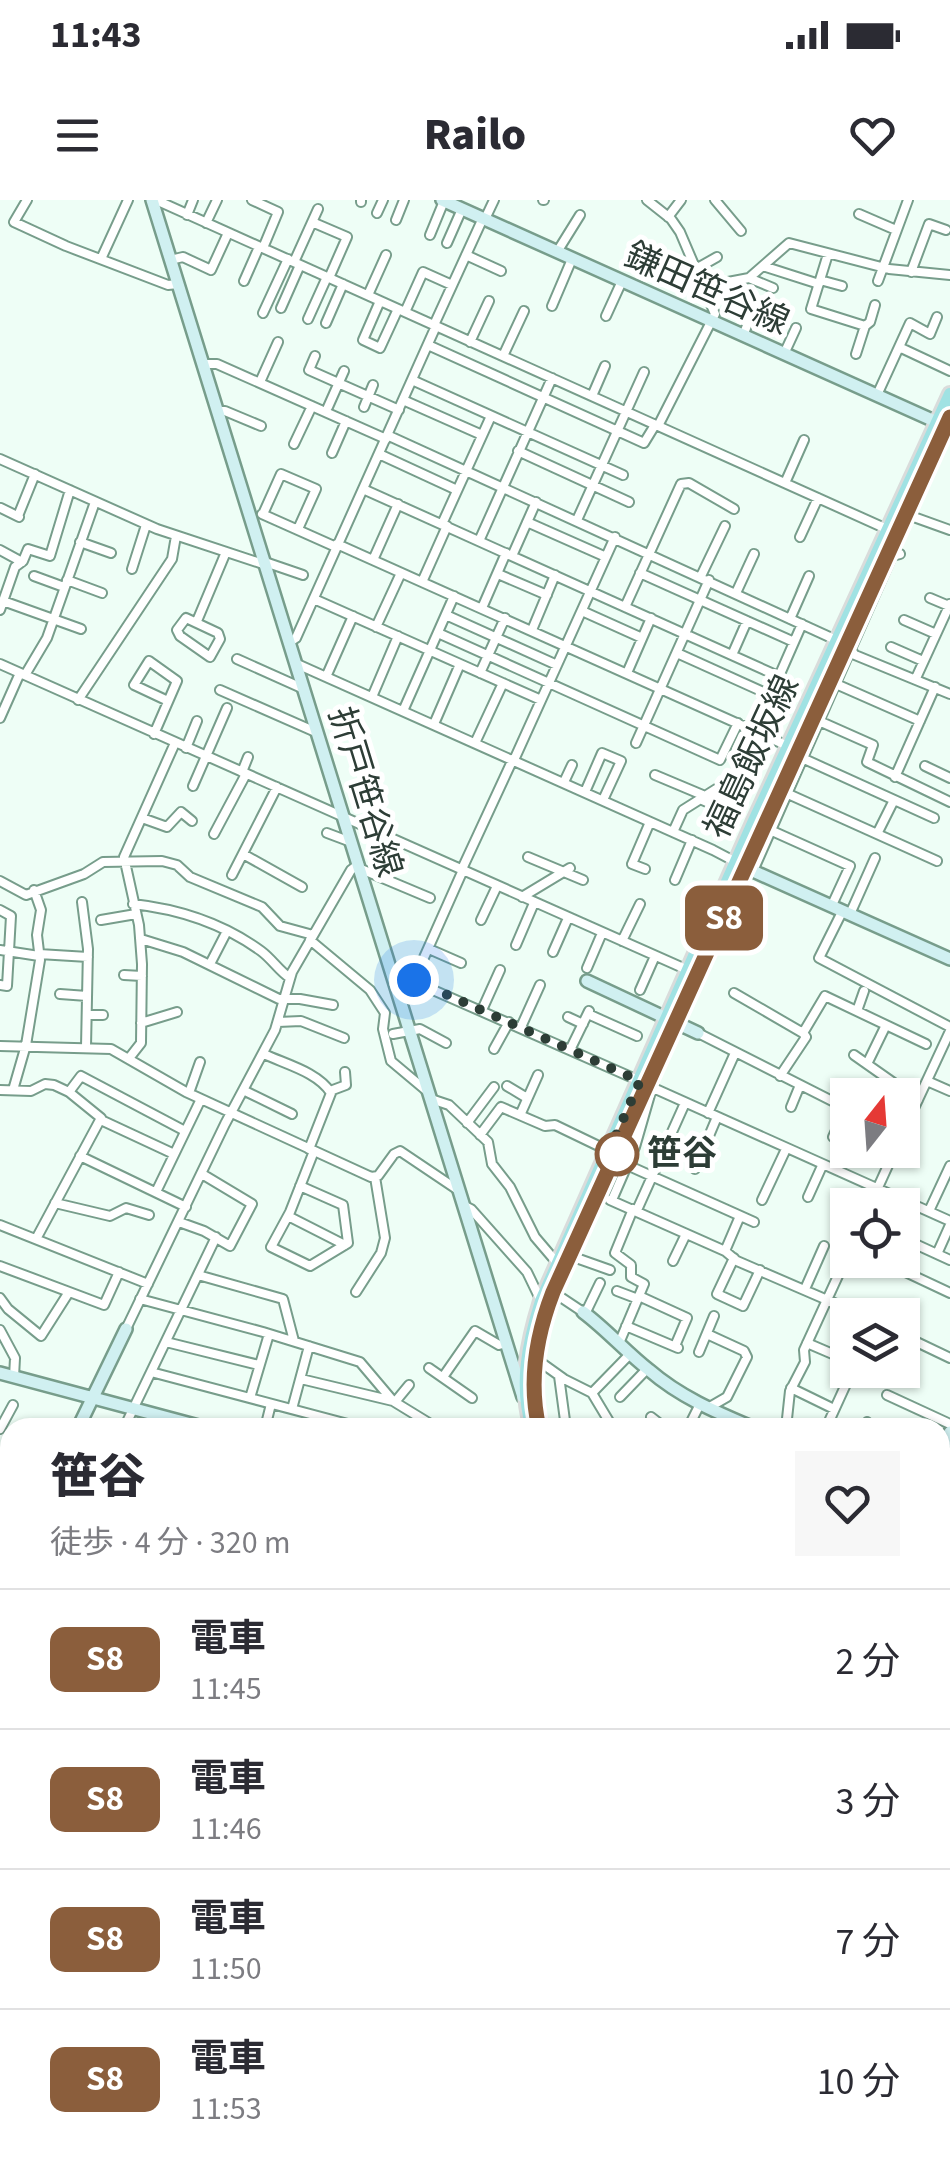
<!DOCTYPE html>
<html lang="ja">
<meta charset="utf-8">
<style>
:root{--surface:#fff;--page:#f7f7f7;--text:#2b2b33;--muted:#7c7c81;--line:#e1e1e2}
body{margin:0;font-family:"Source Sans 3","Noto Sans JP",sans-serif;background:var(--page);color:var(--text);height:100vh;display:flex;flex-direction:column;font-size:38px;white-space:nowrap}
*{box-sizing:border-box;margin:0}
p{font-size:32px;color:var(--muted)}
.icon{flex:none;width:55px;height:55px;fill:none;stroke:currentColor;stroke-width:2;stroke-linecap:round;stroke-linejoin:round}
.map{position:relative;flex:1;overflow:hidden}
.sheet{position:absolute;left:0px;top:1218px;width:950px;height:752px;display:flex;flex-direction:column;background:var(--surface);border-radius:30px 30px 0 0;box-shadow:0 2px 8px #0004}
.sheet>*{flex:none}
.badge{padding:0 20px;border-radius:15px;font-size:35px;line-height:65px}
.needle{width:65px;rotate:17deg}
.tools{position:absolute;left:830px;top:878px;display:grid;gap:20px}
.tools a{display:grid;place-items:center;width:90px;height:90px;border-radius:0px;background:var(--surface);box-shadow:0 2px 8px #0004;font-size:50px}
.you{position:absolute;width:50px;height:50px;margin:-25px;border:8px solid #fff;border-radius:50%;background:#1a73e8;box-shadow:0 0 0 15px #1a73e833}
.map>.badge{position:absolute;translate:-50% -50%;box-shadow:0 0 0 5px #fff}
.round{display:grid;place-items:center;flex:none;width:105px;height:105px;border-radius:0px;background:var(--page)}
.headline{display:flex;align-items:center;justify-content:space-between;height:170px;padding:0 50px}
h1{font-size:48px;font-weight:800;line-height:75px}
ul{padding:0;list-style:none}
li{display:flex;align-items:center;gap:30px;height:140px;padding:0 50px;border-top:2px solid var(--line)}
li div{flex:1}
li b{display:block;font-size:38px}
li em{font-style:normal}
li .badge{min-width:110px;font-weight:700;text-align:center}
.status{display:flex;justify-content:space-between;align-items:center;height:70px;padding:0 50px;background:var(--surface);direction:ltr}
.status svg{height:28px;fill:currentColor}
header{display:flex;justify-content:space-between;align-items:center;height:130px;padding:0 50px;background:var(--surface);font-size:45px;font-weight:800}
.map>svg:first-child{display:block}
</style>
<div class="status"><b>11:43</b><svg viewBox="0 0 49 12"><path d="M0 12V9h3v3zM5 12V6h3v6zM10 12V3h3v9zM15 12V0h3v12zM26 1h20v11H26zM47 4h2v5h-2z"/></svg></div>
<header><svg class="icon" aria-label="menu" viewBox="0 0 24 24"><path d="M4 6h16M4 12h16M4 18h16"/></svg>Railo<svg class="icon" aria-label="heart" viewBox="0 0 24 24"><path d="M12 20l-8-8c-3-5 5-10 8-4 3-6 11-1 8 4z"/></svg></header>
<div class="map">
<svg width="950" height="1969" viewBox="0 0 950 1969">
<rect width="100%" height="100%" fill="#eefef6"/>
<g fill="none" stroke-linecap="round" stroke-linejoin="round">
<g stroke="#779d8b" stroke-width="12">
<path id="street" d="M27 0 14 22 66 46 168 85 178 84
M156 0 889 330
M252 0 278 12 263 48
M543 0H544
M647 0 671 19 680 32 715 114 658 226
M715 0 741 31
M361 2V0
M377 13 383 0
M859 14 896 30
M187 15 193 0
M668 17 681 0
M485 19 494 0
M396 20 404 0
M312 22 347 37 329 78
M206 23 217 0
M430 35 444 1
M447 43 462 9
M557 52 580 15
M828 54 811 109 865 126 856 154
M466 55 501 71
M101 59 128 0
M170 60 183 57 211 70 228 33
M294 62 318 9
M763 66 819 84
M694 70 717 57
M911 72 929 24 946 30
M749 78 773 88
M820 80 842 86
M244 81 259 47
M878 81 908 0
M702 87 749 78 789 43 889 69 950 75
M368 95 386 55
M380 101 363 140 380 148 398 109
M552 106 572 59
M281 108 300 65
M405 112 423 72 452 85
M263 113 288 59
M606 116 622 81
M308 119 327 77
M326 123 343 84
M434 125 483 18
M865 126 870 122 875 105
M743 136 756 102
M470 142 489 101
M428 145 644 243 655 225
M899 147 950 171
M784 154 796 128
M315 156 309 170 399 210
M503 156 524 111
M202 164H217L386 239
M412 180 623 275
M260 182 278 142
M877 195 910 123 930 134 937 117
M592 196 605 166
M403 200 482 235
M328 207 344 171
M364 207 373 185
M217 211H225L261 226
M387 235 847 445 855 455 950 494
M294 244 312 206
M518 251 629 302
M332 253 346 221
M379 254 457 290
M0 259 157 329 266 365
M785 283 804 240
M363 289 778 476
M1 308 19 317
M897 311 950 330
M262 314 336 347
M263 314 281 274 316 289 298 329
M18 316 35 274
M577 320 644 172
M527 322 606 357
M442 324 491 216
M800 337 818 298
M479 341 552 178
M80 342 111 353
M337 344 790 547
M0 350 22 362
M512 356 536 302
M373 360 398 304
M265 362 303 375
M132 369 146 325
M640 373 794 442
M498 374 547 395
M34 376 64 387
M701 376 725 326
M67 380 102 393
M422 382 447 326
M736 393 754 354
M930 398 949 406
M314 399 541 500
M3 401 81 429
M625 407 681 284 689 283 734 309
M482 408 506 353
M0 410 15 367 23 361 28 349 50 356 70 290
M582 411 642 438
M446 415 557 465
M186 418 218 433 220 439 210 457 180 436 177 430Z
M790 419 809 376
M904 420 936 434
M197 421 226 352
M376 427 401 373
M532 430 555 375
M438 433 720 560 738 523
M290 442 296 438 436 126
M891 447 923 461
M677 453 770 495
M732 455 747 421
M237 459 304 489
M0 464 690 771
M297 464 713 650 753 671 892 356 900 354
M480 473 505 418
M627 473 651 418
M25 475 47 438 95 302
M326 477 353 416
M916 478 950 404
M836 484 920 521
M220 490 318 533
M372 497 398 436
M78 500 172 359 176 336
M403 511 454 396
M0 518 20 473
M819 521 873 545 867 562 950 602
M434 524 460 464
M755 531 802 424
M154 534 177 481 149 461 134 485 168 501
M475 543 503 483
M636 543 709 380
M186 548 197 521
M802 558 934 618
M514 560 615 337
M925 566 950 578
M242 572 248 557
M655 575 705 596
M895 577 935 487
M564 582 572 565
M193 586 227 508
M585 592 602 553 621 561 603 600
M786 593 937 661
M700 599 730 612
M142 618 167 627 181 612 192 621
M770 630 850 666 832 705
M673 632 683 610 721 586
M327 633 351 642
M214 634 246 574
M877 634 894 600
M243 654 302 687
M528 657 583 680
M361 669 430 698
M462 669 513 559
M645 669 632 664 650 622
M232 675 277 587
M675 680 692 640
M0 681 26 695 84 674 103 662 162 661 177 665 190 677 262 707 280 726 313 735
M522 697 570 668
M82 702 88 749 86 847
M133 704C178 709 224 724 261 751 272 759 279 771 290 778
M0 710 11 716 7 786 0 785
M843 710 819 758 950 827
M850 714 875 658
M713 717 736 729
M101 720 136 714
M481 720 497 686
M141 739 183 752 279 799H300L333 805
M310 740 370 790 385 813 383 829 391 861 428 892
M622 741 640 704
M516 745 534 703
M429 749 461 763
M0 750 39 756
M553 752 568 718
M39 754 88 757
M210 764 226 733
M587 768 602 733
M392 772 640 881
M124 775 142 776
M414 780 463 670
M640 790 655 756
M734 793 803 833 825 796 926 844
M60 794 87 796
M482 810 500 770
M857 811 864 791
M588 814 637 836
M87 815H103
M568 817 583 824
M278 822 301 821 344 838
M141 823 177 812
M521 827 540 785
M698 833 848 909
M393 834 420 829 446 843
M0 846 111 849 186 892 371 977 378 976 394 954 400 951 458 990
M494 849 509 822
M570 850 589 811
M264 854C285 864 318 872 331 893L309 949
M854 855 918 900
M130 857 141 843 142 764 139 725 124 657 175 543
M867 864 886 825
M780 876 806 837 803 833
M927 881 950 891
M640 882 950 1021
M507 886 527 898
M0 890 31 891 45 884 54 885 69 892 101 918 36 1039
M13 890 26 845 40 760 37 735 41 710 34 690
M245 891 292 914
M330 891 346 885 345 872
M69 892 81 876 185 931
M189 893 200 862
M851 895 855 884
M431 899 449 905 488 942 492 964 510 987 535 1037 558 1064
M791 907 800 885
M521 913 538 875
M708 913 735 853
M101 920 174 954
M467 923 494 887
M902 934 950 831
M480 935 501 907 545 926 555 925 609 951
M833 937 848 904
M80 956 186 1007
M627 965 754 1022
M695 969 717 917
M300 986 343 1005 348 1043 310 1066 271 1047 290 1012 314 951
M156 992 201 899
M808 997 822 966
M610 1000 725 1051 737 1061 862 1115
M612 1000 635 947 652 888
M762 1000 786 949
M55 1003 110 1016 126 1008 149 1015
M463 1005 471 1009 527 1072 541 1101
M870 1005 895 950
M637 1010 685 903
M929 1011 950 966
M288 1016 345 1045
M179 1022 204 1031 230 1046 252 1004 202 974
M0 1025 148 1084
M902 1038 950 1060
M725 1051 740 1016
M562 1053 610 1070
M937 1054 950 1025
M734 1058 717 1094 743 1106 760 1070
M880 1060 950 1093
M673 1061 686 1034
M0 1066 104 1105 119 1072
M198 1075 283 1099 294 1141
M547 1088 583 1112
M805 1089 824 1046
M617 1091 638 1099
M356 1092 381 1053 385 1038 375 977
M639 1096 687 1118 675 1146
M0 1098 8 1109 41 1136 69 1092
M140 1099 263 1132 360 1162 393 1201 437 1228
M585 1114 600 1083
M626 1126 678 1148
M126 1129 225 924 275 830 292 772 351 670 359 664
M0 1130 15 1158 14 1177
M707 1134 744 1151 747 1157 727 1197 708 1208
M902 1135 950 1158
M620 1141 644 1084 631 1077V1065L615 1053 633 1009
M166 1142 259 1165
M807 1143 835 1155
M699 1152 714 1116
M543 1164 564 1179 592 1193 613 1228
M429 1168 472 1198
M151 1172 363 1228
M559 1176 566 1228
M443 1177 475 1131 499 1145 506 1143
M301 1179 393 1201
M791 1188 834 1209
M592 1193 631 1153
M887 1195 950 1224
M620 1197 647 1169
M250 1198 269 1134
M395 1202 409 1185
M292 1209 309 1146
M651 1217 665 1228
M124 1228 216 1037
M265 1228 271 1204
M688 1228 700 1204
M786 1228 790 1191 805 1162 804 1150 848 1054
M826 1228 847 1182
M865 1228 867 1222
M0 1229 13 1205
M940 1331 950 1334
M0 1362 10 1366
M940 1364 950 1367
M0 1395 10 1375
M940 1419H950
M0 1433 10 1437
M940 1450H950
M940 1500 950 1498
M940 1531 950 1570
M940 1582H950
M0 1695 10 1698
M0 1760 10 1767
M0 1810 10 1817
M940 1817 950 1820
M940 1858 950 1860
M0 1869 10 1847
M0 1897 10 1900
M945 1927 950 1909
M180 1960 195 1969
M342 1960 360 1969
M865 1960V1969
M886 1960 915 1962
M99 1964 108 1969
M134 1969 139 1960
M268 1969 272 1960
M380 1969 386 1960
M488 1969 490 1960
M545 1969 548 1960
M841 1969 845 1960"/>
</g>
<g stroke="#779d8b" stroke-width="16">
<path id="secondary" d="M152 0 523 1197
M442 0 950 228
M753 671 950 759
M587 781 698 833
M583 1112C607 1130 626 1152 649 1170 680 1197 716 1212 754 1228
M0 1173 206 1228
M78 1228 126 1129
M940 1255 950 1232
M940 1289 950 1292"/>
</g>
<g stroke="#d9dcdb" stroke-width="18">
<path id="primary" d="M532 1228C519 1185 528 1143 541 1101L753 623 950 194
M758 1960 761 1969"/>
</g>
<use href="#street" stroke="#fff" stroke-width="8"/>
<use href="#secondary" stroke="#d0f0f1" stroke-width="11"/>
<use href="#primary" stroke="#a0e2e3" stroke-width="12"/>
<path stroke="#677770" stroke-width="2.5" stroke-dasharray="20 10" stroke-linecap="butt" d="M539 1228C528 1181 536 1136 553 1092L950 217
M795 1960 799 1969"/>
</g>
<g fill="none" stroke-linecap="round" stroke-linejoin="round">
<g stroke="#fff" stroke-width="22">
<path id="line" d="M539 1228C528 1181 536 1136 553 1092L950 217"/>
</g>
<use href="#line" stroke="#8b5e3c" stroke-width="15"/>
<path stroke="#2d3d36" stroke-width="10" stroke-dasharray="0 18" d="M414 780 640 881 609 951 617 954"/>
</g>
<circle fill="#fff" stroke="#8b5e3c" stroke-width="5" cx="617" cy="954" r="20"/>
<g text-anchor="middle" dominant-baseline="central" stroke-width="10" stroke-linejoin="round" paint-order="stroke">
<g font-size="35" fill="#2d3d36" stroke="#fff">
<text transform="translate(707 89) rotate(24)">鎌田笹谷線</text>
<text transform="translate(752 557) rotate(-65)">福島飯坂線</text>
<text transform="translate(365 592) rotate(73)">折戸笹谷線</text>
</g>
<g font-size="35" font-weight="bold" fill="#2d3d36" stroke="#fff" text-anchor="start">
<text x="647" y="954">笹谷</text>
</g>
</g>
</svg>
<div class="tools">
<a><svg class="needle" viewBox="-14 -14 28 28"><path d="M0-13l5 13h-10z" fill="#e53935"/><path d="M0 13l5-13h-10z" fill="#7c7c81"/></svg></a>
<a><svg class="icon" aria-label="locate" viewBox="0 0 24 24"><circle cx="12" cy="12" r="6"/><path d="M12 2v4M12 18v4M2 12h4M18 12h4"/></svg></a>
<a><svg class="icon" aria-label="layers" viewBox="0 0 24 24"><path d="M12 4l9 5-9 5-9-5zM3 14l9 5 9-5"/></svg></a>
</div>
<div class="you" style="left:414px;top:780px"></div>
<b class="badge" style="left:724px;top:718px;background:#8b5e3c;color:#fff">S8</b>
<section class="sheet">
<div class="headline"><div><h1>笹谷</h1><p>徒歩 · 4 分 · 320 m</p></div><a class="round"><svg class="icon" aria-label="heart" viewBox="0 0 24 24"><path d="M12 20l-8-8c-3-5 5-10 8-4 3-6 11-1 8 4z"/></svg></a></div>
<ul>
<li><span class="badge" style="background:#8b5e3c;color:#fff">S8</span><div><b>電車</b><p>11:45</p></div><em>2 分</em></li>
<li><span class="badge" style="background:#8b5e3c;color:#fff">S8</span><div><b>電車</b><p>11:46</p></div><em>3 分</em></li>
<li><span class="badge" style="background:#8b5e3c;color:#fff">S8</span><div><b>電車</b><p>11:50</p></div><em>7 分</em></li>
<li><span class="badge" style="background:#8b5e3c;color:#fff">S8</span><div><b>電車</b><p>11:53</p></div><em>10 分</em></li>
</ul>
</section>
</div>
